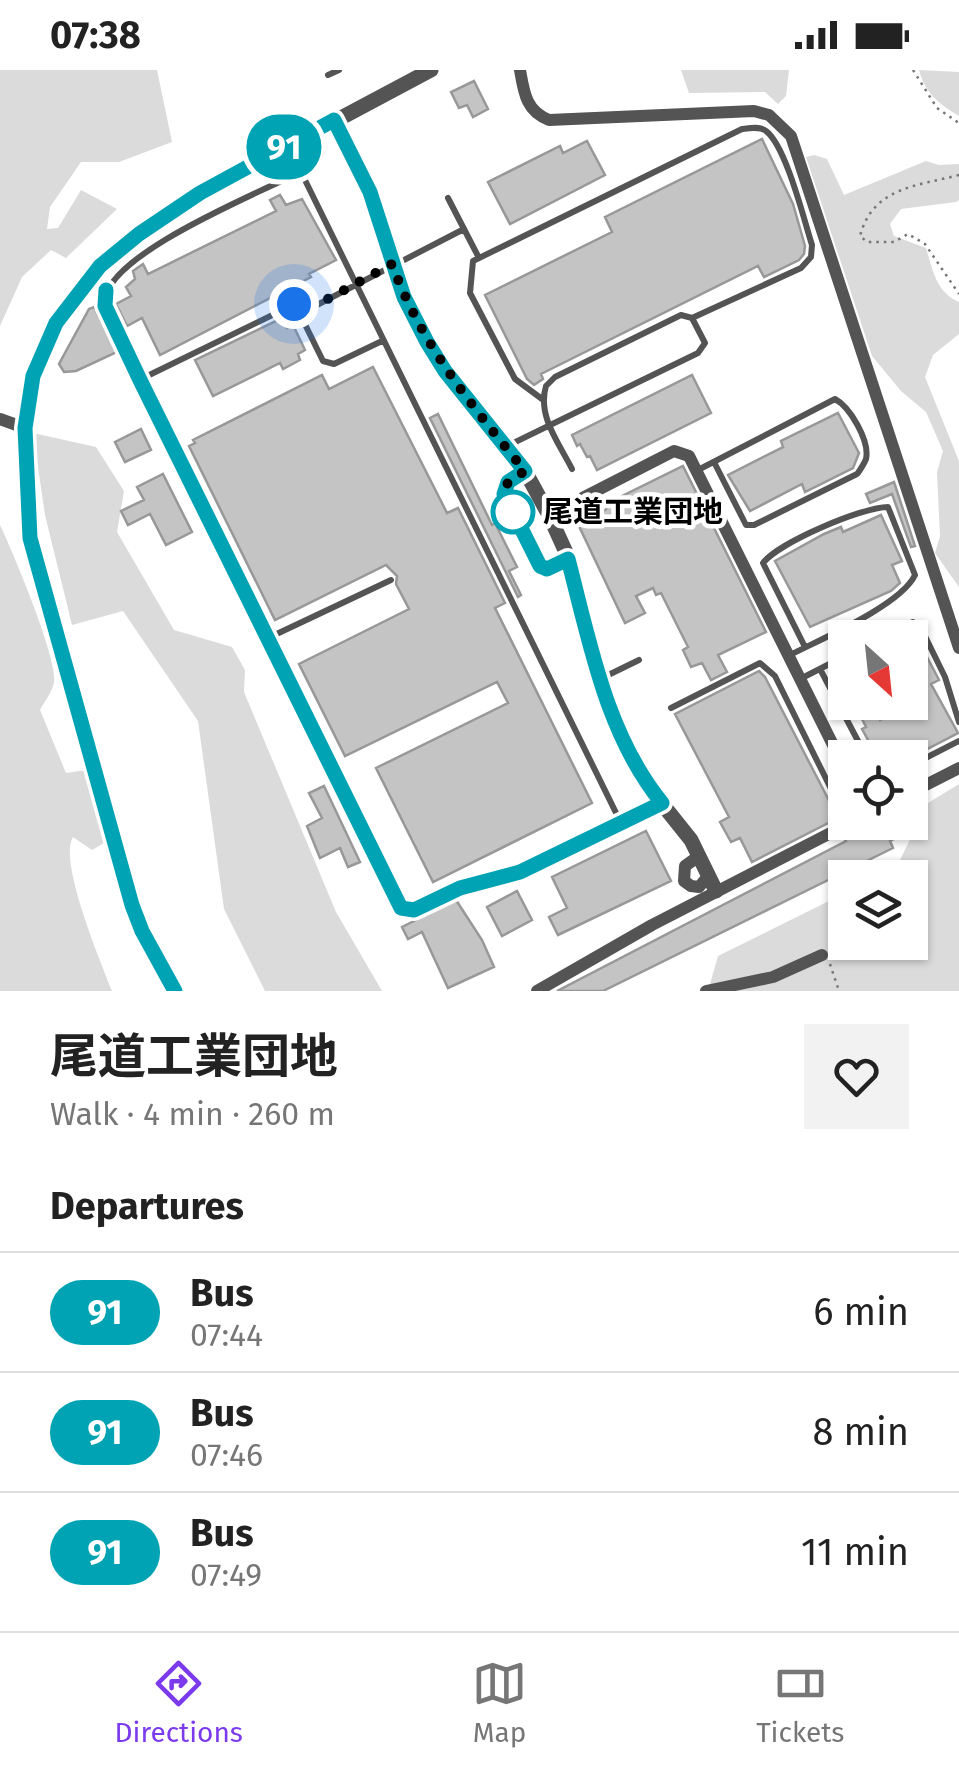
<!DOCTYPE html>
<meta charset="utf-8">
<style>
:root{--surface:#fff;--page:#f2f2f2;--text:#222;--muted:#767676;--line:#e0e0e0;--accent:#7c3aed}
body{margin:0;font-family:"Fira Sans","Noto Sans JP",sans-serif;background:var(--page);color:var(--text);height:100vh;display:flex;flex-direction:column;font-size:38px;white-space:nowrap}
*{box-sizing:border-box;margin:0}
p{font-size:32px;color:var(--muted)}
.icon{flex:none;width:55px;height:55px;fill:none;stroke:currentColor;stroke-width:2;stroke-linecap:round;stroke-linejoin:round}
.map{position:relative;height:921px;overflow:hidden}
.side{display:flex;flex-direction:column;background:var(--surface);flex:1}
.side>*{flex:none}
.badge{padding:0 20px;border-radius:32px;font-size:35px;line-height:65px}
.needle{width:65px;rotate:153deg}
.tools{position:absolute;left:828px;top:550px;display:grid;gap:20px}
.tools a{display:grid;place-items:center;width:100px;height:100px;border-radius:0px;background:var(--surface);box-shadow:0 2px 8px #0004;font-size:50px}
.you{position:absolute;width:50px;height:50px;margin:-25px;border:8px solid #fff;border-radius:50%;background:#1a73e8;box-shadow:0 0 0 15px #1a73e833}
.map>.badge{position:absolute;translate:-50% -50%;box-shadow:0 0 0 5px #fff}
h2{padding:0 50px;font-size:38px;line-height:90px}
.round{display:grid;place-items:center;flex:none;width:105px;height:105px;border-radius:0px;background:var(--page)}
.summary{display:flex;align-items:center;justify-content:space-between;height:170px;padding:0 50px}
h1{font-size:48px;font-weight:700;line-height:75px}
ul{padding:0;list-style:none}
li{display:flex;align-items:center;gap:30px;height:120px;padding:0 50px;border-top:2px solid var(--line)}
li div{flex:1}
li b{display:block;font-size:38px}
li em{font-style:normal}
li .badge{min-width:110px;font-weight:700;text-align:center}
.status{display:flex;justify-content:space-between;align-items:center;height:70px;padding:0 50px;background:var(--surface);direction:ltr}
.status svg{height:28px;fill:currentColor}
.tab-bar{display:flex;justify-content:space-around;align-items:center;height:140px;border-top:2px solid var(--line);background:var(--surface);font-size:28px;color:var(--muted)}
.tab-bar a{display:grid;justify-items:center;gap:5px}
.tab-bar .on{color:var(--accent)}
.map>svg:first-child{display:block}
</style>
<div class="status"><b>07:38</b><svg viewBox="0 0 49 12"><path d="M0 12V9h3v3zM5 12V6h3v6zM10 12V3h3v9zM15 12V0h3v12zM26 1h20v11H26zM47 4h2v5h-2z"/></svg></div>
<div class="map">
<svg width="959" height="921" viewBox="0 0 959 921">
<rect width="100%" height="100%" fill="#fff"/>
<path fill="#dbdbdb" d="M0 0H157L172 72 119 92H81L50 137 47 159 58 158 81 120 117 139 66 188 51 180 22 207 0 256Z
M681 0H789L786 26 778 34 765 22 689 23Z
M919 0 959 2V46C939 34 925 23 919 0Z
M814 85 827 89 844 125 926 91 939 95 959 94V130L956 132 901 139 890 154 894 166 926 178C933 201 936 222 959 232V264L933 285 925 307 959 391V517L935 483 940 466 937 402 943 381 926 342 901 321 872 286 806 87Z
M33 363 96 377 124 421 117 462 174 560 232 577 245 600 244 622 336 842 382 921H265L224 839 198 651 123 541 72 555 45 445Z
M0 455C12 480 58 589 54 612 53 621 44 632 40 640L66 703 86 700 104 773 92 780 73 767C58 791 101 892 112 921H0Z
M959 714V921H708L718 886 845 823V872H910V808L877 807 896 798 928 733Z"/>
<path fill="#c4c4c4" stroke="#989898" stroke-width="2.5" d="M474 11 488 39 473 47 467 35 459 38 451 22Z
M762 69 793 134 805 176 804 184 799 190 764 207 758 196 541 304 543 309 534 315 527 309 485 225 612 162 605 147Z
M587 71 605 105 510 154 488 112 560 76 563 83Z
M280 125 286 135 302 129 336 190 309 204 311 207 160 285 142 248 127 256 116 234 131 226 126 217 135 209 133 201 143 194 148 204 276 141 270 130Z
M94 237 117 282 76 301 64 302 59 294 89 239Z
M282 248 287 258 293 255 305 280 298 284 300 290 283 299 280 293 213 326 195 290Z
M373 297 447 443 458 438 505 533 495 538 592 733 433 812 376 698 508 633 497 612 345 686 299 594 409 539 396 514 397 506 386 495 275 550 189 376 195 373 193 370 322 305 329 319Z
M692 305 711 343 597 400 590 386 587 387 580 374 577 376 572 365Z
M838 343 859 383 853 398 805 422 802 414 750 441 728 405 783 377 781 371Z
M438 344 492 455 495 453 517 497 509 501 521 525 518 527 430 348Z
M141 359 151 380 125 392 115 372Z
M683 396 766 562 718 585 727 602 711 610 702 593 691 597 683 580 688 577 661 523 656 525 653 518 636 526 645 543 625 553 578 454 603 442 616 429Z
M163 404 192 462 166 475 150 444 128 455 121 441 144 430 137 417Z
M894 412 915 476 911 477 892 424 870 433 866 424Z
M881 445 902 491 892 495 900 513 891 521 810 557 775 491 824 464 841 457 843 462Z
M913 560 939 610 931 614 958 663 910 688H878L862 659 866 657 859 643 873 635 880 650 925 626 910 598V568H897Z
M759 601 765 607 838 748 752 792 740 768 731 772 720 752 729 747 675 644Z
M324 716 360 792 348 797 340 778 320 788 307 756 322 748 309 723Z
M866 752H893L900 766 890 771 893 778 603 921H557L846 771 844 768Z
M646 761 671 811 558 865 549 847 567 838 552 807Z
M517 821 532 850 502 866 487 837Z
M456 830 482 870 494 897 448 918 422 862 408 869 402 857Z"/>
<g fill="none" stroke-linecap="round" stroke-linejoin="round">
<path stroke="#767676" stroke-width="2.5" stroke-dasharray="2.5 5" stroke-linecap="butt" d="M913 0 937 38 959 53
M959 105C917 116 873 117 860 166L867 172H894L908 164 925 174 959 224
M830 894 839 921"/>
<path stroke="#545454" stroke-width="6" d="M328 5 339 0
M448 128 464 159
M479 188 464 159 315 236 295 234 139 310 401 838 414 840 460 818 521 801 660 733
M295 234 323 291 334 294 382 271
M139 310C130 291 106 252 105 232 104 186 256 124 294 105L303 106 621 753
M542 329 515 309 470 223 473 191 742 59C750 58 760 56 766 61 786 76 804 150 812 175L811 187 801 198 692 248
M507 376 698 283 705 273 692 248 681 245 555 307 546 316C537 346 559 373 572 399
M696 401 835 329C850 337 870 371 866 389 865 392 859 402 857 404L754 455H746L714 392
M524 402 508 412 504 424 540 496 547 499 567 490
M881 568 913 552 920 556 945 607 959 652
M266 569 391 510
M790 585C821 569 901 535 915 505L888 437C862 437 778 473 763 493L805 577
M820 599 867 688
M802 608 845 586
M600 609 639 590
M910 622 913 621
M888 632H889
M671 638 760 593 775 606 845 747
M910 696 959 671"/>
<path stroke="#545454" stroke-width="12" d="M520 0C524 23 526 41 549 50L754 41 769 45 791 66 959 578
M0 349 25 358
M549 445 674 381 689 386 845 699
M910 723 959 698
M699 786 685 796 684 811 691 816 699 817 709 805
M537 921 652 855 852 752
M706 921 773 907 822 885"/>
<path stroke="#545454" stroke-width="15" d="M334 51 369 122 404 227 427 272 445 301 525 401 549 445 569 489 600 609 628 682 655 725 691 770 716 821
M175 921 132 835 30 468 25 358 33 306 56 253 77 222 100 196 139 163 200 123 431 0"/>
</g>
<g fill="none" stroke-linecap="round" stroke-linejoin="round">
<g stroke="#fff" stroke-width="22">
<path id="line" d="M106 220 105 236 140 310 401 838 414 840 460 818 520 802 662 733C606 664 590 573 568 489L547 499 540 496 504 424 508 412 525 401 445 301 427 272 404 227 370 122 334 50 200 123 139 164 100 196 56 253 33 306 25 358 30 468 132 835 142 861 175 921"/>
</g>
<use href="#line" stroke="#00a3b4" stroke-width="15"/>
<path stroke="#000" stroke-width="10" stroke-dasharray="0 18" d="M294 234 315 236 392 194C421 274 472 336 525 401L508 412 504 424 516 448 513 442"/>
</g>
<circle fill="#fff" stroke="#00a3b4" stroke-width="5" cx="513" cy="442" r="20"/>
<g text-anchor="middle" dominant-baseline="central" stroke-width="9" stroke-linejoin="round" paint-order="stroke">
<g font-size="30" font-weight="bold" fill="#000" stroke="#fff" text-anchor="start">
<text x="543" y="442">尾道工業団地</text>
</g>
</g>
</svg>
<div class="tools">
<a><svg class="needle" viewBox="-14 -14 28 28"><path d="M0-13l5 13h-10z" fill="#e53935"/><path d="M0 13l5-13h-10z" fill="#767676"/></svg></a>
<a><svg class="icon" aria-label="locate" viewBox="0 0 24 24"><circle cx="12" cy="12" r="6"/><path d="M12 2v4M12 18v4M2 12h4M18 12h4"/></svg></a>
<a><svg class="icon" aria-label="layers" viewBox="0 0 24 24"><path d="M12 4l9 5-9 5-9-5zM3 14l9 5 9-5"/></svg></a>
</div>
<div class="you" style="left:294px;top:234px"></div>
<b class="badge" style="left:284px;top:77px;background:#00a3b4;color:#fff">91</b>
</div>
<section class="side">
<div class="summary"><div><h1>尾道工業団地</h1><p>Walk · 4 min · 260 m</p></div><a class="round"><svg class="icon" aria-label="heart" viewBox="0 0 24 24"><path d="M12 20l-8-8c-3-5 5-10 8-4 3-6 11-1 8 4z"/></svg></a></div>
<h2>Departures</h2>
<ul>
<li><span class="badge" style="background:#00a3b4;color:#fff">91</span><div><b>Bus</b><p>07:44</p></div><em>6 min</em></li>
<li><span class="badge" style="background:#00a3b4;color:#fff">91</span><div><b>Bus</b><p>07:46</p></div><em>8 min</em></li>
<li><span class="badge" style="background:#00a3b4;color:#fff">91</span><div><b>Bus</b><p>07:49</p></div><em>11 min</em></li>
</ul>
</section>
<nav class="tab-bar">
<a class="on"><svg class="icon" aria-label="directions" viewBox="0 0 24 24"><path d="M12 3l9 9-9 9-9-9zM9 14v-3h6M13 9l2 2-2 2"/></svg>Directions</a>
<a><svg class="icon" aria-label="map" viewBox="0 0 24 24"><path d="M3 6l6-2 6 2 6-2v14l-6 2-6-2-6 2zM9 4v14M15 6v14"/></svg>Map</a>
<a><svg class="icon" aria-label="tickets" viewBox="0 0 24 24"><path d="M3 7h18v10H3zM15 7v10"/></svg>Tickets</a>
</nav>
